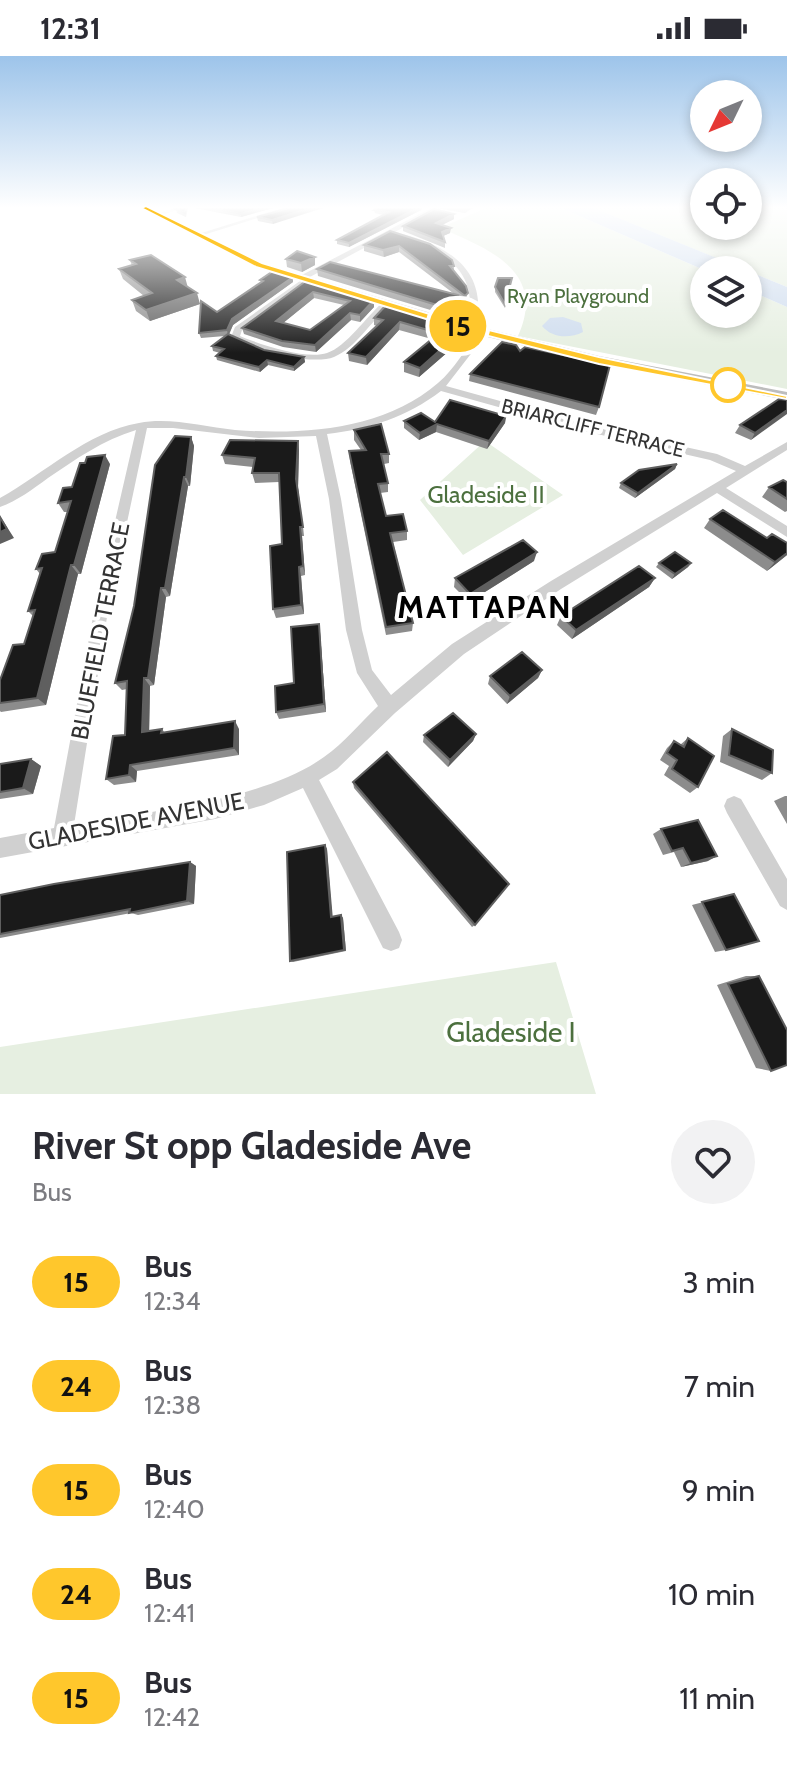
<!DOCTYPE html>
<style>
:root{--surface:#fff;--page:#f2f2f3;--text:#2b2b33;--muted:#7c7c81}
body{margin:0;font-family:Cabin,sans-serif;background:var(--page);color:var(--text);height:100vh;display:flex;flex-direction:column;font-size:30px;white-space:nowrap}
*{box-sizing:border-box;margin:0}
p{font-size:26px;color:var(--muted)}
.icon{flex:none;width:44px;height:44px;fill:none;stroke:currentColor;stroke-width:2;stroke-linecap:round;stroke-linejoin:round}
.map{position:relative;height:1038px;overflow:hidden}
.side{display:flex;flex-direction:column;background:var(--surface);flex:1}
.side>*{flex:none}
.badge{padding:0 16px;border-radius:26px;font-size:28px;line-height:52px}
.needle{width:52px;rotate:227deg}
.buttons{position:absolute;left:690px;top:24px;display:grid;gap:16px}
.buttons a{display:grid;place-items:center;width:72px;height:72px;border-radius:50%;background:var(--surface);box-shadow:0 4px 12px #0003;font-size:40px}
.map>.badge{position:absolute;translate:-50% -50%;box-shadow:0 0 0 4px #fff}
.round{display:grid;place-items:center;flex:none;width:84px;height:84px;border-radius:42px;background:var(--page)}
.summary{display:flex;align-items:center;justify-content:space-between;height:136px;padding:0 32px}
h1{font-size:38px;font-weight:700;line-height:60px}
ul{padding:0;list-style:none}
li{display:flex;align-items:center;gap:24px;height:104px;padding:0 32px}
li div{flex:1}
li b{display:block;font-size:30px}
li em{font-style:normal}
li .badge{min-width:88px;font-weight:700;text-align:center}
.status{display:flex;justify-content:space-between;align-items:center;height:56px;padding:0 40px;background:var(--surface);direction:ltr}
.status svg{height:22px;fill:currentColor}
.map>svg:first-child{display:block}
</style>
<div class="status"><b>12:31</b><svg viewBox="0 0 49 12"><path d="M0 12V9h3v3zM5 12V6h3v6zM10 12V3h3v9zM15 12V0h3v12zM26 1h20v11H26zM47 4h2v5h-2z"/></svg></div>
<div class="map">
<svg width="787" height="1038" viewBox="0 0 787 1038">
<rect width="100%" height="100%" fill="#fff"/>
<path fill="#e6efe1" d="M486 152H561L704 214V258H748V234L787 251V333L518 280C547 216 490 193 440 172Z
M594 152H704V170H748V152H787V231Z
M485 385 563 439 463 499 420 444Z
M556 906 596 1038H0V991Z"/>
<path fill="#cedcee" d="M561 152H594L746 214H704Z
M748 215 787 231V251L748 234Z
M563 261 581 267 583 276C569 283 552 282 542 270L550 262Z"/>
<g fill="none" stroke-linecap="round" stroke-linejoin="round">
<path fill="#d0d0d0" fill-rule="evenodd" d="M176 152H184L158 160 155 158Z
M282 152H290L200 180 195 179Z
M431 152 436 153 395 176C432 185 475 202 478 245L456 270 449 268 470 245C468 203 426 187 390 178L308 222 309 226 242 274 240 280C259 288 306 304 327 297 346 291 367 260 383 246H389V250C371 265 356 292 334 301 312 310 249 294 231 281L235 271 300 225 298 221Z
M480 275 487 277 446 330 590 370 717 398 745 410 787 386V394L726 432 787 470V481L717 437 561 533 464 598 395 657 337 713 319 724 399 876 402 884 399 892 391 895 383 892 303 732 264 749 215 763 0 802V782L54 772 93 561 136 374C103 384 76 403 48 422 33 433 17 445 0 451V442C45 417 87 376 139 367 171 361 203 371 235 374 304 379 384 374 438 327 455 313 465 292 480 275ZM441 335 584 375 710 404 736 415 551 525 452 588 391 639 372 614 362 574 341 443 327 378C369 373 407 361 441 335ZM147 372H173L259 382 316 380 329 443 346 574 357 617 378 650C361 666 344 687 324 701 263 745 148 755 74 769L107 561Z
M734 740 741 743 787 823V854L780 850 727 757 724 750 727 743Z"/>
<path fill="#bdbdbd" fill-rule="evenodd" d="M140 152H150L263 207 471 269 599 300 787 336V344L599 308 463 275 255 211Z"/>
</g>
<path fill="#8c8c8c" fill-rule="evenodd" d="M188 152 186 161 177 157 176 153Z
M194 152H273L241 161Z
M289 152 273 168 258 165 257 161Z
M371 152H422L421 154 349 191 337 188V184L383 159 375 157 374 154 376 152Z
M436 152H473L465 157Z
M454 158V163L442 169 450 177 443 180 445 186V192L403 175V170Z
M390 175 454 210V215L466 230 467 244 465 246 457 241V246L447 259 318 220 317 213 453 237 399 196 384 201 364 195V189Z
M286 203 315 209 302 216 287 211Z
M130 204 188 231 200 248 150 265 136 255 132 244 144 240 123 223 119 213 132 210Z
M512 222 505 252 495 236V231Z
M260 224 293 226 233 269 229 279 264 294 304 301 305 306 294 315 268 309 260 316 217 304 216 300 220 297 213 295 212 290 225 280 201 282 199 277 217 256 261 226Z
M307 224 374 244V251L360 266 351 264 316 296 283 291 244 278 242 272ZM314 242 344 249 310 274 283 267Z
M374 262 437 270 428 282 399 274 367 309 349 305 348 297 377 270 374 269Z
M457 288 419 321 404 316V306Z
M520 295 599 351 596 359 469 325 470 318Z
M779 343 751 384 735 377 740 369Z
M506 360 505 367 487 393 436 376 419 384 404 372V365L435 366Z
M354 374 389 398V407L384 408 388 427V436L380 437 386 460 407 475V484L393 486 413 567 412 575 386 579 350 405 349 395 361 394 354 384Z
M191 381 194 390 190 430H188L170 540 166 541 154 629 150 630 149 675 162 673 165 677 239 673V699L137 715 136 726 114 729 106 723 125 679 127 633 122 634 115 627 134 550Z
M298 385 299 394 298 432 304 480H302L305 519 301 520 304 558 276 562 273 553 282 488 279 426 255 427 252 417 253 411 225 408 222 399Z
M110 408 81 518H78L46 649 1 656 0 655V624L24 588 33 560 28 555 40 518 36 513 55 496 68 456H64L58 447 72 431Z
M677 408 675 413 635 442 619 432 621 427Z
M787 426V455L785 456 762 441 769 431Z
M710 463 787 499 767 515 704 472Z
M534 505 469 546 454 531 455 522Z
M659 507H691L688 511 672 523 656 511Z
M655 522 649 531 572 583 557 569 561 560Z
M319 568 320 576 326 656 279 663 276 656 294 627Z
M542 614 538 622 507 648 488 628 490 620Z
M732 673 772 717 762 724 720 706 723 680Z
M476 678 473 685 448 711 423 686 424 679Z
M688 682 698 731 690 737 664 719 669 710 660 704 667 692 674 685 680 689Z
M31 703 41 710 33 738 0 743V708Z
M353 726 475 869 472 871 354 732Z
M785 740H787V768L774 745Z
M661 773 708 805 681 811 674 796 663 799 653 778Z
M325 789 327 793 332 861 341 859 343 862 346 895 293 906 290 905Z
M190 806 196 810 194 848 138 859 131 857 0 882V839Z
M734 838 726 894 715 896 692 849Z
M746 920H759L771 1015 756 1012 717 929Z"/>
<path fill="#5f5f5f" d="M260 152H273L241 161V158Z
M311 152H323L273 168 272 164Z
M418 152H422L421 154 349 191V187Z
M454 158V163L436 172V167Z
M451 172 450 177 441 181 442 176Z
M399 190V196L384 201 383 194Z
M315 201V209L302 216 301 207Z
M185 221 188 232 177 224Z
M293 221V226L233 269 228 280 227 274 232 263Z
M313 236 314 242 277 272 276 265Z
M197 237 200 248 150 265 146 254Z
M458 239 457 246 447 259V252Z
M374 244V251L360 266V259Z
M350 257 351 264 316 296 315 289Z
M438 262 437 270 428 282V274Z
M400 266 399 274 367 309 366 301Z
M457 279V288L419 321 420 312Z
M304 301 305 306 294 315V311Z
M267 304 268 309 260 316 259 311Z
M787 354V358L751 384 755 377Z
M506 360 505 367 487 393 489 385Z
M437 368 436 376 419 384 420 377Z
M191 381 194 390 190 430 186 421Z
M298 385 299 394 298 432 304 480 296 423Z
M105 399 110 408 81 518 74 509Z
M677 408 675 413 635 442 638 437Z
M184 421 188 430 170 540 165 532Z
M0 460 14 482 0 488Z
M300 471 302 480 305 519 303 510Z
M537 496 534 505 469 546 470 538Z
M787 497V499L767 515 775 506Z
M691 507 688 511 672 523 675 518Z
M71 509 78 518 46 649 37 642Z
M299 511 301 520 304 558 301 549Z
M655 522 649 531 572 583 576 574Z
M161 532 166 541 154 629 148 622Z
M319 568 320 576 326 656 324 648Z
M542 614 538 622 507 648 510 640Z
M144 622 150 630 149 683 142 676Z
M235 665 239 673V699L234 692Z
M476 678 473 685 448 711 450 704Z
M31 703 41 710 33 738 23 732Z
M130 709 137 715 136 726 129 719Z
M325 789 327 793 333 864 331 861Z
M717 800 708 805 681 811 691 807Z
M190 806 196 810 194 848 187 845Z
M341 859 343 862 346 895 344 894Z"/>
<path fill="#1a1a1a" stroke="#5f5f5f" stroke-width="2" fill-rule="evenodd" d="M181 152H186L185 157 176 153Z
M212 152H260L241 158Z
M289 152H311L272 164 257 161Z
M377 152H418L349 187 337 184 389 156 374 154Z
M434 153 454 158 436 167 451 172 442 176 445 186 403 170Z
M390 175 430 188 452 204 454 210H450L466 230 468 237 465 240 399 190 383 194 364 189Z
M297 195 315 201 301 207 286 203Z
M151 199 185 221 177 224 197 237 146 254 132 244 152 237 119 213 136 208 130 204Z
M330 206 458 239 447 252 317 213Z
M273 215 293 221 232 263 227 274 199 277 201 245 217 256 263 225 260 224Z
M498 222H512L505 248 495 231Z
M307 224 374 244 360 259 350 257 315 289 282 285 242 272ZM313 236 350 245 310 274 276 265Z
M388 247 438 262 428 274 400 266 366 301 348 297 383 264 374 262Z
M449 269 457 279 420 312 404 306Z
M228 278 264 294 304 301 294 311 267 304 259 311 216 300 224 293 212 290Z
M502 286 516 289 520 295 525 291 610 309 599 351 470 318Z
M779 343 787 344V354L755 377 740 369Z
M450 344 506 360 489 385 437 368 420 377 404 365 421 357 435 366Z
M381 368 389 398H381L388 427 378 428 386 460 403 458 407 475 390 477 413 567 386 571 349 395 366 394 354 374Z
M175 380 191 381 186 421H184L165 532H161L148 622H144L142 676 162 673 161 677 235 665 234 692 130 709 129 719 106 723 113 680 125 679 127 625 115 627 134 550 155 409Z
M230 384 298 385 296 423 303 471H300L303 510 299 511 301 549 273 553 270 490 282 488 279 417H252L255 402 222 399Z
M105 399 74 509H71L37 642 0 647V624L13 589 24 588 35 554 28 555 42 512 36 513 42 498 55 496 71 445 58 447 63 432 72 431 80 407H85L87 401Z
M677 408 638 437 621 427 639 414Z
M783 424 787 426V443L769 431Z
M723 454 767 482 772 478 787 487V497L775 506 710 463Z
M0 461 7 473 0 476Z
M523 484 537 496 470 538 455 522Z
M675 496 691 507 675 518 659 507Z
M639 510 655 522 576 574 561 560Z
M319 568 324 648 276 656 275 630 294 627 291 571Z
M522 596 542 614 510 640 490 620Z
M453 657 476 678 450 704 424 679Z
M732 673 773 694 772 717 729 699Z
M688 682 714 700 698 731 672 713 677 704 667 697 674 685 684 691Z
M387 696 509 828 475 869 353 726Z
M31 703 23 732 0 736V708Z
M698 764 717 800 691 807 683 792 672 795 661 773Z
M325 789 331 861 341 859 344 894 290 905 287 796Z
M190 806 187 845 129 857 130 853 0 878V839L54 828Z
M734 838 759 885 726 894 702 846Z
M759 920 787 974V1009L771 1015 728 928Z"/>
<linearGradient id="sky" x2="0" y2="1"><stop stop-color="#9dc4ea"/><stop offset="0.51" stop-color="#fff"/><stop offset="1" stop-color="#fff" stop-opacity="0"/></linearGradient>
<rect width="787" height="297" fill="url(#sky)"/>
<path fill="#ffc72c" stroke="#fff" stroke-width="2" d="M146 150 262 207 456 266 599 301 787 340V343L599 308 449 270 256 211 141 152Z"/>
<circle fill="#fff" stroke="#ffc72c" stroke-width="4" cx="728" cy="329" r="16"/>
<g text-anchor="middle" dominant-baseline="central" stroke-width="8" stroke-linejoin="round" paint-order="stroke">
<g font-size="20" fill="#4c703e" stroke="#fff">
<text x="578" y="240">Ryan Playground</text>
</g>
<g font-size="20" fill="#333" stroke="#fff">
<text transform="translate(593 372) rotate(14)">BRIARCLIFF TERRACE</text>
</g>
<g font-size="24" fill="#4c703e" stroke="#fff">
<text x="486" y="438">Gladeside II</text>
</g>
<g font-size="24" fill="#333" stroke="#fff">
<text transform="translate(100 575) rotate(-79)">BLUEFIELD TERRACE</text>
<text transform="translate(136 765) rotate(-11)">GLADESIDE AVENUE</text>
</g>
<g font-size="28" fill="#4c703e" stroke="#fff">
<text x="511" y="976">Gladeside I</text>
</g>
<g font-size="32" font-weight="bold" letter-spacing="2" fill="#000" stroke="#fff">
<text x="485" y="550">MATTAPAN</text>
</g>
</g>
</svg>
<div class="buttons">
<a><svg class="needle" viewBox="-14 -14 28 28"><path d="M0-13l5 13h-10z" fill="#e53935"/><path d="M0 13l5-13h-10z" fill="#7c7c81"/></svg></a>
<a><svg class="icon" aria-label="locate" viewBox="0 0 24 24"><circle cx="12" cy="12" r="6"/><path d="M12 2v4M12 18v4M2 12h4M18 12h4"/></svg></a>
<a><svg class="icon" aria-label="layers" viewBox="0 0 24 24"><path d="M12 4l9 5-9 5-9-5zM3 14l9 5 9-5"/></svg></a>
</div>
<b class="badge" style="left:458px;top:270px;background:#ffc72c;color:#111">15</b>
</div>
<section class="side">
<div class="summary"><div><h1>River St opp Gladeside Ave</h1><p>Bus</p></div><a class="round"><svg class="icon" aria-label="heart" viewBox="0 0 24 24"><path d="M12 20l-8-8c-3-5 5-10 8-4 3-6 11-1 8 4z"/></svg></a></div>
<ul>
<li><span class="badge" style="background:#ffc72c;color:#111">15</span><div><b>Bus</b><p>12:34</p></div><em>3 min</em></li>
<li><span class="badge" style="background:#ffc72c;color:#111">24</span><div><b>Bus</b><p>12:38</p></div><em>7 min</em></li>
<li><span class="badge" style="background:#ffc72c;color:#111">15</span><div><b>Bus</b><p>12:40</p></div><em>9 min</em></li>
<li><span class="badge" style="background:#ffc72c;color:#111">24</span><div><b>Bus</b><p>12:41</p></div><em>10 min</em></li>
<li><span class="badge" style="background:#ffc72c;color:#111">15</span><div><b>Bus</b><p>12:42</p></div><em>11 min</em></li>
</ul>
</section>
